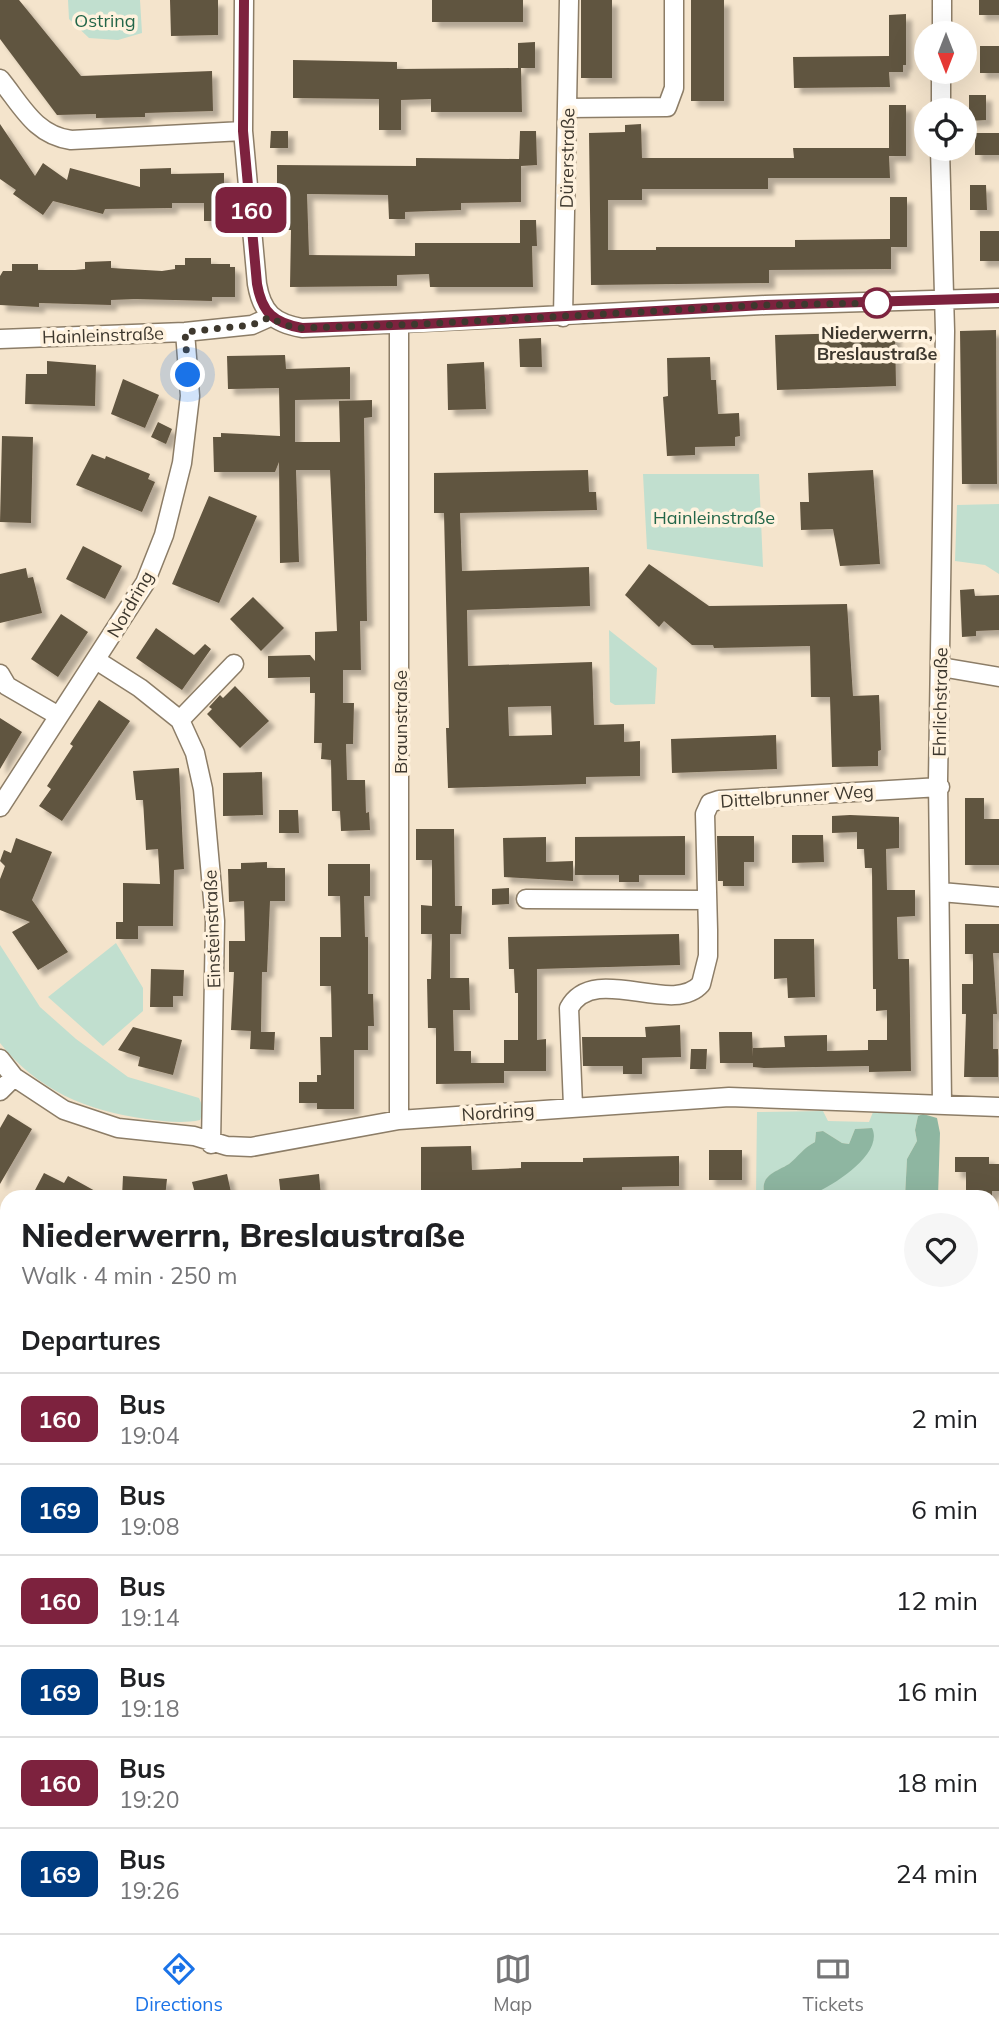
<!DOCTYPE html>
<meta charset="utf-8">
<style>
:root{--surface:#fff;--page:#f6f6f6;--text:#202124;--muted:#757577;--line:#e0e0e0;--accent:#1a73e8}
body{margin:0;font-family:Mulish,sans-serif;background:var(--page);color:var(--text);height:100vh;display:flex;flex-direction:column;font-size:26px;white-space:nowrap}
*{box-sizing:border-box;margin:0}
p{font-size:23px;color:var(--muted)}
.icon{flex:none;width:38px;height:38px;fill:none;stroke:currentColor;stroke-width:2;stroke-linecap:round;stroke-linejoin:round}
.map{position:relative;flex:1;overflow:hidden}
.side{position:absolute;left:0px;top:1190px;width:999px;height:744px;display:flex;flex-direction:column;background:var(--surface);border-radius:21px 21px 0 0;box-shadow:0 7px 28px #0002}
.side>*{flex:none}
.badge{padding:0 14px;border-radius:10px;font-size:24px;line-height:46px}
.needle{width:46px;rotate:180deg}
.tools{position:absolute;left:914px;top:21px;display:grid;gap:14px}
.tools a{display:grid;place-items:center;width:63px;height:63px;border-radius:50%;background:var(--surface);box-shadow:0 7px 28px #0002;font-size:35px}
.you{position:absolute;width:35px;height:35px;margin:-18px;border:5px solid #fff;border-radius:50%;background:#1a73e8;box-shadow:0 0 0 10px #1a73e833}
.map>.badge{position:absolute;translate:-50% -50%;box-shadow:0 0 0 4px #fff}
h2{padding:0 21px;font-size:26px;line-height:63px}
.round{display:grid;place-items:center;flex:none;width:74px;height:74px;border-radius:37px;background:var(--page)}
.overview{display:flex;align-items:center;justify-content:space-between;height:119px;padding:0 21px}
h1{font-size:33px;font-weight:800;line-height:52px}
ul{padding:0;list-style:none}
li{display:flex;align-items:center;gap:21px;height:91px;padding:0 21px;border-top:2px solid var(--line)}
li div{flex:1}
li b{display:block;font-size:26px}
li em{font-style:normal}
li .badge{min-width:77px;font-weight:700;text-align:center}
.dock{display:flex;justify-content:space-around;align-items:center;height:98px;border-top:2px solid var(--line);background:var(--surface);font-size:19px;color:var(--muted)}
.dock a{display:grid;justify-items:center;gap:4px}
.dock .current{color:var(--accent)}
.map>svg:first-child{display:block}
</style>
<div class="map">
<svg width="999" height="1933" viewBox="0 0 999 1933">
<defs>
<filter id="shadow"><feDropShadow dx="6" dy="6" stdDeviation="2" flood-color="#0004"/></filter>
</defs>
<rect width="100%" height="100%" fill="#f4e4cc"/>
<path fill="#c1dfcf" d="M68 0H140L142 33 118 40 89 38 69 19Z
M643 474H759L763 567 647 549Z
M999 504V574L985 565 955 561 957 505Z
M609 630 657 668 655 704 615 705 610 702Z
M116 943 143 988V1011L103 1046 48 997Z
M0 945 40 1007 76 1039 128 1077 199 1098 204 1110 200 1120C182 1124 163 1121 146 1119 87 1111 37 1090 0 1043Z
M823 1111 828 1121 869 1122 873 1112 923 1114 918 1116 915 1130 917 1141 907 1159 905 1197H801L815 1193 862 1160 872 1128 855 1129 849 1144 842 1143 823 1131 816 1132 815 1142C803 1148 798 1158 789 1164 774 1173 759 1176 765 1197H756L757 1112Z"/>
<path fill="#8eb6a1" d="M923 1114 937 1118 940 1133 938 1197H905L907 1159 917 1141 915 1130 918 1116Z
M872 1128C884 1153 836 1184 815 1193 800 1200 781 1197 765 1197 759 1175 774 1173 789 1164 798 1157 803 1148 815 1142L816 1132 823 1131 842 1143 849 1144 855 1129Z"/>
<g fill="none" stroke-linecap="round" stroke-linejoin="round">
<path stroke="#a3c5e0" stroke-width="6" d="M992 1767H999
M354 1933 356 1927"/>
</g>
<path fill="#61543f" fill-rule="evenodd" filter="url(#shadow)" d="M0 0H19L81 76 212 71 213 111 145 113V117L96 118V114L57 115 0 39Z
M170 0H218V35L171 36Z
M432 0H523V22H432Z
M581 0H612V78H581Z
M691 0H724V101H691Z
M979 0H999V15H979Z
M906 14V65H903V72H889L890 87 794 88 793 57 889 56V15Z
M535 42V68H521L522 112H431V99L401 100V130H379V99L293 98V60L397 62V69L518 68V43Z
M980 46H999V73H980Z
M969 95H986V120L969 121Z
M889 105H906V156H889L890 178H768V189H642V200H608V250H656V247H795V240L890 239V197H907V247H891V269L769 270V283L591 285 589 133 625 132V125L641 124 642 158H794L793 148H889Z
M0 124 35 176 43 163 67 180 70 168 140 187V169L171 168V174L224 173V221H204V203H172V208L105 209 103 214 53 201 43 215 13 194 16 190 0 179Z
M271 131H288V148H270Z
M520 131H536L537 165 521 166V202L461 203V210L405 212V219H389L388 195 307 194 309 255 415 256V243H520V220H536L537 246H532L533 287H430L429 274 397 275V286L290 287 291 230H288L287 194H277V165L416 166V158L519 159Z
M975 133H999V155H975Z
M970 185H986L987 210H970Z
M980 231H999V261H980Z
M185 258H211V264H230V267H235V297H212V301L135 299 111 300V305L39 303V307L0 305V276L3 271H12V264H38V270H75L85 269V262L111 261V268L162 271 175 269V265H185Z
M996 330 997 484H962L960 331Z
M895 332 896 386 777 390 775 335Z
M541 338 542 367H520L519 339Z
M285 355 286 369 350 367V399L295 400V442H340L339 401 372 400V417L364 418 367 621H360L361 670H343V703H354L353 744H346L347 780H365L366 813 369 812 370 830 341 831 340 811H332L331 760 321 759 322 743H314L315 693H310V677L268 678V656L310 655 315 661V632L337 631 330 470H296L299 562 280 563 279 462 275 472H214L213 437H221V433L280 436 279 388 228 389 227 356Z
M710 357 711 380H716L718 414 739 413 740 436 735 437V446L695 447V455L667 456 663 397 668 396 667 358Z
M47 361 96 365 95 406 25 404 26 374H47Z
M484 362 486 409 448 410 447 364Z
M123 379 159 395 145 428 111 414Z
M158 422 172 429 166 444 151 437Z
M2 436 33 437 31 523 0 522Z
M92 454 105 459 106 456 150 474 148 479 155 482 142 512 76 485Z
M588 470 589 492H596L597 510 460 513 462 571 589 567 590 606 467 610 468 666 592 662 594 725 624 724V742L640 741V776L586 777V784L448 788 446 728H449L444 513H434V473ZM551 706 552 735 509 736 508 707Z
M873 470 880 564 840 566 833 529 801 530 800 502H809L808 473Z
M209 496 257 516 219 603 172 584Z
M83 546 122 566 105 599 66 579Z
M649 564 709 606 847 604 853 696 879 695 881 750 878 751V766L832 767 830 697H811L810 646 714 648 713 645H692L664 621 659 627 625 595Z
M26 568 28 578 33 577 42 613 0 623V574Z
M974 589 975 596 999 595V630L976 631V636L962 637 960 590Z
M253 597 284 628 261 651 230 619Z
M61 614 88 632 58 677 31 659Z
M156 628 194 655 205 644 211 649 182 690 136 658Z
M235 686 269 721 240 748 207 714 212 709 209 707 220 695 223 698Z
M99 700 130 721 62 821 39 806 51 789 47 786 73 746 70 744Z
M0 718 22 732 0 769Z
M776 735 777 769 672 773 671 739Z
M179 768 184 869 174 870 173 926H138V939H116V922H123V883L160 884 158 849 146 850 143 800H136L133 771Z
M262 772 263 815 223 816V773Z
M965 798H984V819H999V865H965Z
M279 810H298L299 833H279Z
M850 815 899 817V848L886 849 887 890H915V916L897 917 898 959H909L911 1071 869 1072V1066L764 1068 753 1067V1063H720L719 1032H752L753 1057V1048L785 1047 784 1036 827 1035V1051L868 1050V1040H887V1010L876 1011V989H873L872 868H865L864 849H857V832L832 833V816Z
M416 829H454L455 906H462L461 934H450V978H469L470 1010H453L454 1051H471V1063H504V1040H518V993H515L514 969H509L508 937 679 934 680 965 537 969V1040L546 1039V1071H504V1083L436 1084V1028H428L427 979H431L432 934H421V905L432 906V860H416Z
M792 835H823L824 862 792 863Z
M685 836V875H639V882H619V875H575V837Z
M717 836H754V862H744V886H723V881H718Z
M546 837V862L573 861V881L504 877 503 838Z
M16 838 52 852 32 900 68 952 38 970 12 932 30 922 0 910V879L5 866 0 861 4 850 11 853Z
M267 862V868H285V901H270L267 972H262L261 1032H275L274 1050 250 1049 251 1031 231 1030 234 972H229V941H245L244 901 229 902 228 869H241V863Z
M328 864H370V896H364L365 937H368V994H373L374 1026H368V1050H354V1109H317V1103H299V1082H317V1075H321L320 1037H332L331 986H320V937H341L340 896H328Z
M509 888V904L492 905V889Z
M965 924H999V953H993L997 1014H993V1049H998V1077H964L966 1014H962V984H973V954H965Z
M774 939H814L815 997 788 998 787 978 774 979Z
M151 969 184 970 183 996H173V1007H150Z
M680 1025 681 1057 642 1058V1074H623V1066H583L582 1037H646L645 1027Z
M133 1027 182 1040 173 1075 138 1066 140 1057 118 1050Z
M691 1049H707L706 1069H690Z
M8 1114 32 1129 0 1184V1128Z
M471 1146 472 1170 521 1168V1162H583V1158L679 1156V1186L622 1187V1197H583V1193L421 1197V1147Z
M709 1150H742V1180H709Z
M955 1157H989V1164H999V1191H992V1196H966V1172H955Z
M44 1173 64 1183 68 1176 106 1197H42L34 1192Z
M227 1174 232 1197H196L192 1182Z
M319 1174 321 1197H281L279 1179Z
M123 1176 167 1179 165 1197H122Z"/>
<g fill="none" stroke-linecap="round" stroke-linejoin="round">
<g stroke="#8c7d67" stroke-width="21">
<path id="street" d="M244 0 243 131 257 284C262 313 274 323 302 328L765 305 999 298
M942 33V0
M0 79C22 106 35 135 71 140L243 131
M568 108 667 107 674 88V0
M941 110V72
M940 149 945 331 938 781 942 1103
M563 317 569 0
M0 339 185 332 252 325 270 317
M96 660 140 688 180 720 195 753 203 789 215 921 211 1144
M941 667 999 677
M0 674 7 686 57 715
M180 720 234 664
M0 807 145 583 164 535 182 463 190 396 185 332
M941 892 999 897
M526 899 706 900
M0 1059 14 1077 64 1110 118 1128 194 1136 227 1146 251 1147 399 1120 729 1097 999 1107
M0 1091 14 1077
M573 1106 569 1008C594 962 672 1017 701 984L708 956V930L705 814 710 803 719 800 940 787
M399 1120V324"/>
</g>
<use href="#street" stroke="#fff" stroke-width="18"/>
</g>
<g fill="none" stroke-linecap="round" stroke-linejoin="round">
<g stroke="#fff" stroke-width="16">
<path id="line" d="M244 0 243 131 257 284C262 313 274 323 302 328L423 324 765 305 999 298"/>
</g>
<use href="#line" stroke="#7d223e" stroke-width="10"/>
<path stroke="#3e382e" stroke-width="7" stroke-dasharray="0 12.6" d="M188 375 185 332 252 325 270 317 284 325 302 328 423 324 765 305 877 303"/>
</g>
<circle fill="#fff" stroke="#7d223e" stroke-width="3.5" cx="877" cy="303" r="14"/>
<g text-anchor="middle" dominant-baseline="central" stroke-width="7" stroke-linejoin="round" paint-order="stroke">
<g font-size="18" fill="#236649" stroke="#fff2de">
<text x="105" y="20">Ostring</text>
<text x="714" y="517">Hainleinstraße</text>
</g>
<g font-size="18" fill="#3e382e" stroke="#fff2de">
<text transform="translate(567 158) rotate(-89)">Dürerstraße</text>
<text transform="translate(103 335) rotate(-2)">Hainleinstraße</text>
<text transform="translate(130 604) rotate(-60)">Nordring</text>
<text transform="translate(940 702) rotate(-89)">Ehrlichstraße</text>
<text transform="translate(400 722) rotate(-90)">Braunstraße</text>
<text transform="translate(797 796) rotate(-4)">Dittelbrunner Weg</text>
<text transform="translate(212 929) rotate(-92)">Einsteinstraße</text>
<text transform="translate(498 1112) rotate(-4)">Nordring</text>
</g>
<g font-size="18" font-weight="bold" fill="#3e382e" stroke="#fff2de">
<text x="877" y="332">Niederwerrn,<tspan x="877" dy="21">Breslaustraße</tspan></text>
</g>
</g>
</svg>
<div class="tools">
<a><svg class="needle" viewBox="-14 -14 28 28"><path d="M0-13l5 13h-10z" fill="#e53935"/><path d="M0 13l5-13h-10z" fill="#757577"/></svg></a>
<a><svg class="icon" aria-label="locate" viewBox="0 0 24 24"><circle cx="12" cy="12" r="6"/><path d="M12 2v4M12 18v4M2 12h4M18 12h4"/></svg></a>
</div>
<div class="you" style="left:188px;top:375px"></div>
<b class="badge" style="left:251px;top:210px;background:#7d223e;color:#fff">160</b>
<section class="side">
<div class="overview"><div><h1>Niederwerrn, Breslaustraße</h1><p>Walk · 4 min · 250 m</p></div><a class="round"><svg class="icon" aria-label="heart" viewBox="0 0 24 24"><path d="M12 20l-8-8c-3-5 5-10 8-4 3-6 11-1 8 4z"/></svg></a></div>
<h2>Departures</h2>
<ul>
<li><span class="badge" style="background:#7d223e;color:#fff">160</span><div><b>Bus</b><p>19:04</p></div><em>2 min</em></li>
<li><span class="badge" style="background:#003b80;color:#fff">169</span><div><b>Bus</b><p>19:08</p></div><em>6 min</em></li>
<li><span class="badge" style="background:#7d223e;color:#fff">160</span><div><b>Bus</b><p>19:14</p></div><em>12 min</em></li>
<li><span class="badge" style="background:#003b80;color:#fff">169</span><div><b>Bus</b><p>19:18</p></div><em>16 min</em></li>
<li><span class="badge" style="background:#7d223e;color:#fff">160</span><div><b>Bus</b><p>19:20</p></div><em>18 min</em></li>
<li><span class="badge" style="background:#003b80;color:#fff">169</span><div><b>Bus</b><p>19:26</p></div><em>24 min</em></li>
</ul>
</section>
</div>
<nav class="dock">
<a class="current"><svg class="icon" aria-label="directions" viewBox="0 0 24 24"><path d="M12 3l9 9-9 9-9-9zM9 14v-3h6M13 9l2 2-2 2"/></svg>Directions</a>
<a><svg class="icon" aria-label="map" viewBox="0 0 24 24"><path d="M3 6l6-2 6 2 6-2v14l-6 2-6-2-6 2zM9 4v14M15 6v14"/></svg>Map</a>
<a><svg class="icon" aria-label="tickets" viewBox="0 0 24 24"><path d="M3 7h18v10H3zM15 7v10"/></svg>Tickets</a>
</nav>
